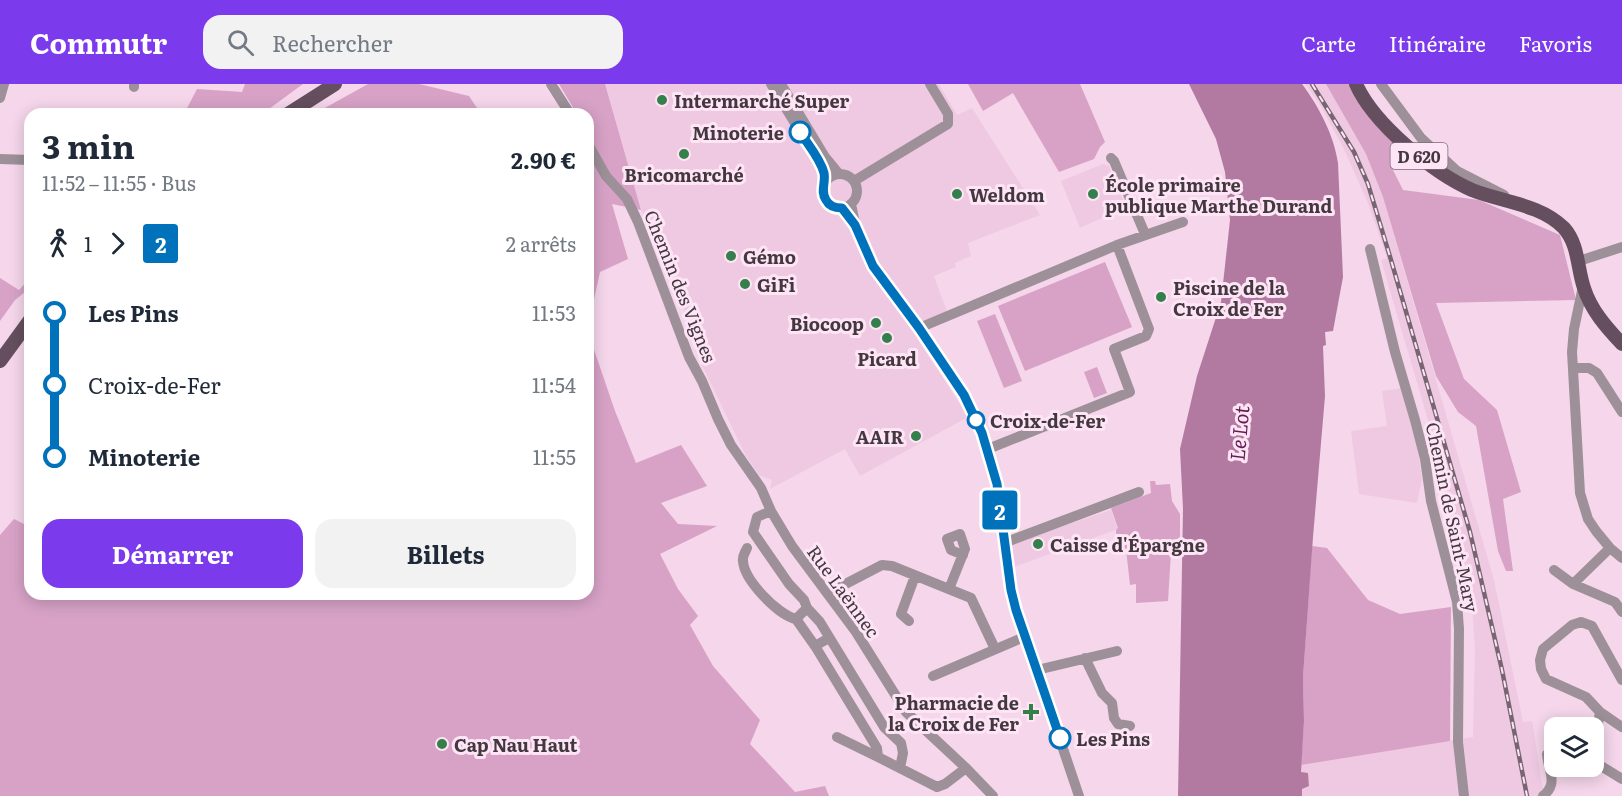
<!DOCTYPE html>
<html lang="fr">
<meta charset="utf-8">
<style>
:root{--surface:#fff;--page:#f2f2f3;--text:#1f2937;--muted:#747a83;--accent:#7c3aed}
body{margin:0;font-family:Literata,serif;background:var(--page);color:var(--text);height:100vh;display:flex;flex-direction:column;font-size:22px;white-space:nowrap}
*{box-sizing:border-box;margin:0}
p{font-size:20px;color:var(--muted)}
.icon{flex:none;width:33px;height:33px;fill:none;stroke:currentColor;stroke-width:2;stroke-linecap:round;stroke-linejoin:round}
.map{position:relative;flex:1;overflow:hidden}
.drawer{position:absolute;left:24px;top:24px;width:570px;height:492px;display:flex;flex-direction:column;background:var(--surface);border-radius:18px;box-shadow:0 3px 15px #0003}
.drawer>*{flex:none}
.badge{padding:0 12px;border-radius:4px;font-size:21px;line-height:39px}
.buttons{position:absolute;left:1544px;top:633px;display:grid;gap:12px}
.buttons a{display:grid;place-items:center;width:60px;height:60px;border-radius:12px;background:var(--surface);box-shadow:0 3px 15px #0003;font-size:30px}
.map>.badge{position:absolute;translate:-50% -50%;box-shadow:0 0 0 3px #fff}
.legs{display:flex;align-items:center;gap:9px;height:66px;padding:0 18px;font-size:20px}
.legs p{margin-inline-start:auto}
.head{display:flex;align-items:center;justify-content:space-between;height:102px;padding:0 18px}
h1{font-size:33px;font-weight:700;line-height:45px}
.primary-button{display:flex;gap:12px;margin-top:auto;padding:12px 18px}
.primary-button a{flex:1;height:69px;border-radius:18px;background:var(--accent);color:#fff;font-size:24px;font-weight:700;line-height:69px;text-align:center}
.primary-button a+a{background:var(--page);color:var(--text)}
ul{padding:0 18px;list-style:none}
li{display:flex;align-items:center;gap:21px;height:72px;font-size:22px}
li i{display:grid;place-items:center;width:9px;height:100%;margin:0 8px;background:currentColor}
li i::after{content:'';width:15px;height:15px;margin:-8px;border:4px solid;border-radius:50%;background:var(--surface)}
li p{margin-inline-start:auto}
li:first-child i{background:linear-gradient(#0000 50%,currentColor 0)}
li:last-child i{background:linear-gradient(currentColor 50%,#0000 0)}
header{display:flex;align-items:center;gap:36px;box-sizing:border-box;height:84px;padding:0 30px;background:var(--accent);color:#fff}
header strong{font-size:28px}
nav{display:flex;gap:33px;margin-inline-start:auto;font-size:21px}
.search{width:420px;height:54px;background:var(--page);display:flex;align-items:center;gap:15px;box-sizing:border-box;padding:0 21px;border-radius:18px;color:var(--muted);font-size:22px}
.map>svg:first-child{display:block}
</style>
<header>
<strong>Commutr</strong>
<div class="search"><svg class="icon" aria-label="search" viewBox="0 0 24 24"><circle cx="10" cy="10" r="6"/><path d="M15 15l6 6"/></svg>Rechercher</div>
<nav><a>Carte</a><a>Itinéraire</a><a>Favoris</a></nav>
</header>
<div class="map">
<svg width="1622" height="712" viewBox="0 0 1622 712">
<rect width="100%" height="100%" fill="#f5d6eb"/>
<path fill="#efc9e2" d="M605 0H939L957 31 972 24 1040 131 968 159 971 172 955 179 956 183 934 192 947 228 926 236 914 249 968 333 860 392 845 365 770 405 772 396 759 391 745 370 696 269 683 221 664 184 641 126Z
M1305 0H1326L1366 70 1383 113 1494 496 1523 638 1532 637 1544 712H1302V705L1309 702 1308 689H1301V681L1473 653 1475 565 1472 521 1465 488 1440 392 1435 360 1381 176 1387 174 1368 119 1343 63 1319 19Z
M1103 80 1109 82 1126 123 1080 144 1061 97Z
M1403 304 1414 341 1422 395 1417 419 1359 410 1351 347 1387 342 1382 307Z
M1111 426 1118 445 1014 483 1010 460Z"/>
<path fill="#d7a2c6" d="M245 0H303L262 30H184L197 5 242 8Z
M368 0H419L469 12 481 30H314Z
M559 0H605L641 126 612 120 628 175 600 188 588 243V30H577Z
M968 0H1080L1105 58 1100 63 1094 75 1059 88 1013 9 983 27Z
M1326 0H1351L1407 72 1391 82 1403 106 1479 116 1560 151 1576 216 1436 219 1464 295 1497 326 1521 408 1503 415 1513 487H1506L1498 467 1476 342 1458 328 1436 292 1383 113 1366 70Z
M1105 178 1132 243 1025 287 998 222Z
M0 194 19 206 30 194V204L15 216 0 237Z
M995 230 1022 297 1004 304 977 237Z
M588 248 615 327 636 379 681 361 707 402 661 419 678 440 717 442 660 470 678 505 698 532 690 541 713 582 760 636 750 660 795 708 825 702 829 712H0V451L14 435 30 443V510H588Z
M1097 283 1107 309 1094 314 1084 288Z
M1150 397H1155L1156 401 1170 400 1172 417 1180 430V468H1171L1168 517 1136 519V500L1130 501 1126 465 1117 468 1116 446 1118 444 1111 424 1151 409Z
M1312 462 1327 464 1368 516 1400 530 1451 523 1450 657 1301 681 1304 637 1303 593Z"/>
<path fill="#b27aa1" d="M1189 0H1302C1319 23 1334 51 1338 79L1343 193 1333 247 1325 248 1326 261 1323 262 1325 312 1313 453 1303 593 1304 637 1301 688 1308 689 1309 702 1302 705V712H1178L1183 425 1180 365 1197 292 1221 218 1230 136 1225 88 1216 55Z"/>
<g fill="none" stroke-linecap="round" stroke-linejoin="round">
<path stroke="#9d9099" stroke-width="10" d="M134 0V3
M551 0 570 30
M771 0 821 82 825 99
M781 0 825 73 839 90
M1381 0 1421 54 1457 87 1504 111V116
M0 14 4 0
M588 60 606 92 627 115 638 138 689 273 702 297 718 335 731 361 761 404 771 427 792 462 856 548 906 628 966 684 993 712
M1111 74 1114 77 1145 150
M0 75 30 76
M823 107a17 17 0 1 1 34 0a17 17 0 1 1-34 0Z
M854 97 948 40V30L930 0
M851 120C860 173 888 202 918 243 939 272 960 303 976 335 1004 396 1000 463 1016 526L1079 712
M1370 165 1395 268 1415 336 1425 375 1431 417 1457 518 1459 545 1458 658 1464 712
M1579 177 1622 163
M1583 202 1574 245 1572 268 1580 409 1588 435 1596 447 1610 464 1622 474
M919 244 1117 161 1183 138
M1573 284H1589L1597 289 1622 328
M988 365 1130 308 1114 265 1146 252 1149 245 1117 161
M1004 459 1139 408
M747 464C745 469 742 472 743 477 744 496 778 531 796 535L807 524 804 516 789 500 753 448 757 433 771 427
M1554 486 1573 500 1615 518 1622 528
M1573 500 1610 464
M949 505 965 465 960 450 947 455 951 466 963 471
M828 509 882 481 892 482 971 514 995 565
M807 524 820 538 884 643 901 659 903 669 900 684
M796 535 815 562
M909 537 901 530 915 492
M829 554 815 562 877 664 878 673 937 703 945 700 966 684
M1085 574 1102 609 1112 619 1114 634 1118 640 1130 642
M1037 586 1117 567
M933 592 1024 553
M1600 628 1622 643
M837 653 878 673
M1593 655 1597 646 1600 628 1586 613 1546 595 1541 585 1540 576 1543 565 1572 541 1581 538 1592 542 1622 596
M1593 677 1622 695
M1543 712C1559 699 1548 687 1547 670L1554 666"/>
<path stroke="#654f5e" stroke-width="14" d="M1356 0C1373 39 1433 89 1472 106 1502 118 1540 120 1564 144 1579 161 1577 184 1584 204 1591 226 1606 243 1622 260
M288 30 335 0
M0 277 30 236"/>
<g stroke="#776672" stroke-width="4.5">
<path id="rail" d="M1312 0 1354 68 1368 100 1391 176 1470 448 1502 586 1527 712"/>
</g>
<use href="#rail" stroke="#fee5f6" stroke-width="2" stroke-dasharray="7" stroke-linecap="butt"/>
</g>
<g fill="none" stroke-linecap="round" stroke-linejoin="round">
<g stroke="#fff" stroke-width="14">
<path id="line-1" d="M800 48C808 61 820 74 824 89 826 98 820 108 826 116 829 122 835 124 842 124L855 141 873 182 919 244 964 311 982 349 997 400 1011 506 1016 526 1060 654"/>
</g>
<use href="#line-1" stroke="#0072bc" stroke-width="9"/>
</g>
<g fill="#357f4c" stroke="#fee5f6" stroke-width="2">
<circle cx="662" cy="16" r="6"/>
<circle cx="684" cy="70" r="6"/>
<circle cx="957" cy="110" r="6"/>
<circle cx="1093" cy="110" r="6"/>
<circle cx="731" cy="172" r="6"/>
<circle cx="745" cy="200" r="6"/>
<circle cx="1161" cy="213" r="6"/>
<circle cx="876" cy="239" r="6"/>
<circle cx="887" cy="254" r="6"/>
<circle cx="916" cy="352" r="6"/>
<circle cx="1038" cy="460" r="6"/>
<path d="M1028 619h6v6h6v6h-6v6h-6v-6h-6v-6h6z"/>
<circle cx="442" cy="660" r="6"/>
</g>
<g fill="#fff" stroke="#0072bc" stroke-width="3">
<circle cx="800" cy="48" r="10"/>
<circle cx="976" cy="336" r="8"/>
<circle cx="1060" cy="654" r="10"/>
</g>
<g text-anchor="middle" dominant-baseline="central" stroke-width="6" stroke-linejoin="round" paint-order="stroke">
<rect fill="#fee5f6" stroke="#7c6c77" stroke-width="1.5" x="1390.5" y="59" width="57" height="26" rx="4.5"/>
<g font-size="16" font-weight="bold" fill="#443840">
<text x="1419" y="72">D 620</text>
</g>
<g font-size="18" font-weight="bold" fill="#443840" stroke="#fee5f6" text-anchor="start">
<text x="674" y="16">Intermarché Super</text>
<text x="684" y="90" text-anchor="middle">Bricomarché</text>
<text x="1105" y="100">École primaire<tspan x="1105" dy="21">publique Marthe Durand</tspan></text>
<text x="969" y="110">Weldom</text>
<text x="743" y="172">Gémo</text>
<text x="757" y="200">GiFi</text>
<text x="1173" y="203">Piscine de la<tspan x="1173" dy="21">Croix de Fer</tspan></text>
<text x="864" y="239" text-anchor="end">Biocoop</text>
<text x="887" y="274" text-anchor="middle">Picard</text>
<text x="904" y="352" text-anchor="end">AAIR</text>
<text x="1050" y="460">Caisse d'Épargne</text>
<text x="1019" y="618" text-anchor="end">Pharmacie de<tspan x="1019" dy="21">la Croix de Fer</tspan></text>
<text x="454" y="660">Cap Nau Haut</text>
</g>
<g font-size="18" font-weight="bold" fill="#443840" stroke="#fee5f6" text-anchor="start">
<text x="784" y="48" text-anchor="end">Minoterie</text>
<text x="990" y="336">Croix-de-Fer</text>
<text x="1076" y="654">Les Pins</text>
</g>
<g font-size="18" fill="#443840" stroke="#fee5f6">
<text transform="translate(681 202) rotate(68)">Chemin des Vignes</text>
<text transform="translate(1453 433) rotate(78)">Chemin de Saint-Mary</text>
<text transform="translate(844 507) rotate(54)">Rue Laënnec</text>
</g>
<g font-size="20" font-style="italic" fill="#611c51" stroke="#fee5f6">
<text transform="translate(1238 349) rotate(-85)">Le Lot</text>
</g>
</g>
</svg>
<div class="buttons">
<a><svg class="icon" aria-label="layers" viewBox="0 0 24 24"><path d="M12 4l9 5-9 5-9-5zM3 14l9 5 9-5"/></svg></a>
</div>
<b class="badge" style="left:1000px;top:426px;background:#0072bc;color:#fff">2</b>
<section class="drawer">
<div class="head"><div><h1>3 min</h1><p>11:52 – 11:55 · Bus</p></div><b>2.90 €</b></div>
<div class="legs"><svg class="icon" aria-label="walk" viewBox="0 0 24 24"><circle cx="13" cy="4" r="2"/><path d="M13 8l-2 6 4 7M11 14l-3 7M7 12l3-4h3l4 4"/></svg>1<svg class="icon" aria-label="forward" viewBox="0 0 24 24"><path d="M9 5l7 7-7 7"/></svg><b class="badge" style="background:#0072bc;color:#fff">2</b><p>2 arrêts</p></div>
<ul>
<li><i style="color:#0072bc"></i><b>Les Pins</b><p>11:53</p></li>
<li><i style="color:#0072bc"></i><span>Croix-de-Fer</span><p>11:54</p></li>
<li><i style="color:#0072bc"></i><b>Minoterie</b><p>11:55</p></li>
</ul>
<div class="primary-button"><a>Démarrer</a><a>Billets</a></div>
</section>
</div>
